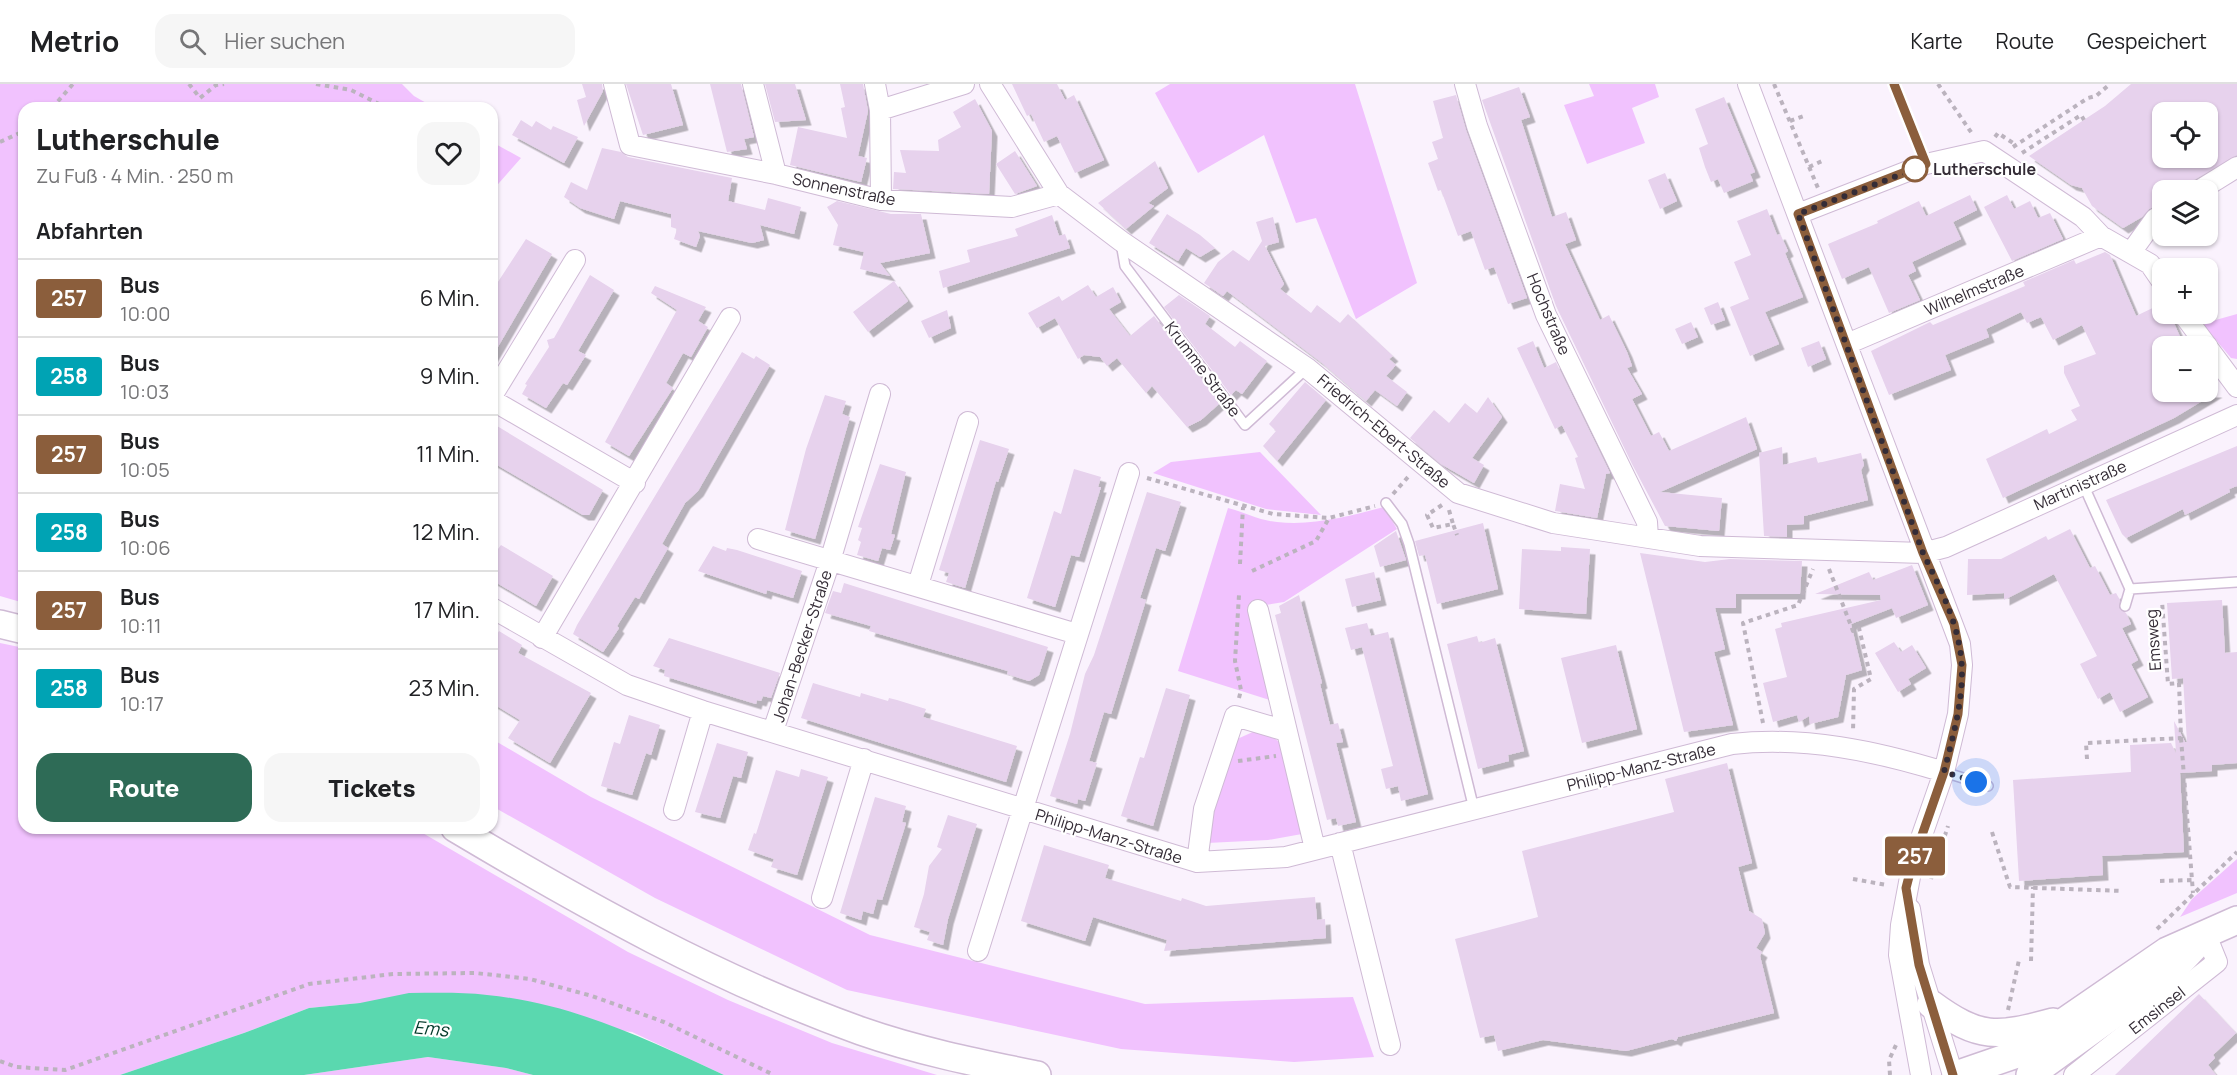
<!DOCTYPE html>
<html lang="de">
<meta charset="utf-8">
<style>
:root{--surface:#fff;--page:#f6f6f6;--text:#202124;--muted:#757577;--line:#e0e0e0;--accent:#2e6b56}
body{margin:0;font-family:Manrope,sans-serif;background:var(--page);color:var(--text);height:100vh;display:flex;flex-direction:column;font-size:22px;white-space:nowrap}
*{box-sizing:border-box;margin:0}
p{font-size:20px;color:var(--muted)}
.icon{flex:none;width:33px;height:33px;fill:none;stroke:currentColor;stroke-width:2;stroke-linecap:round;stroke-linejoin:round}
.map{position:relative;flex:1;overflow:hidden}
.sheet{position:absolute;left:18px;top:18px;width:480px;height:732px;display:flex;flex-direction:column;background:var(--surface);border-radius:18px;box-shadow:0 2px 4px #0004}
.sheet>*{flex:none}
.badge{padding:0 12px;border-radius:4px;font-size:21px;line-height:39px}
.buttons{position:absolute;left:2152px;top:18px;display:grid;gap:12px}
.buttons a{display:grid;place-items:center;width:66px;height:66px;border-radius:12px;background:var(--surface);box-shadow:0 2px 4px #0004;font-size:30px}
.you{position:absolute;width:30px;height:30px;margin:-15px;border:4px solid #fff;border-radius:50%;background:#1a73e8;box-shadow:0 0 0 9px #1a73e833}
.map>.badge{position:absolute;translate:-50% -50%;box-shadow:0 0 0 3px #fff}
h2{padding:0 18px;font-size:22px;line-height:54px}
.round{display:grid;place-items:center;flex:none;width:63px;height:63px;border-radius:18px;background:var(--page)}
.headline{display:flex;align-items:center;justify-content:space-between;height:102px;padding:0 18px}
h1{font-size:28px;font-weight:800;line-height:45px}
.primary-button{display:flex;gap:12px;margin-top:auto;padding:12px 18px}
.primary-button a{flex:1;height:69px;border-radius:18px;background:var(--accent);color:#fff;font-size:24px;font-weight:800;line-height:69px;text-align:center}
.primary-button a+a{background:var(--page);color:var(--text)}
ul{padding:0;list-style:none}
li{display:flex;align-items:center;gap:18px;height:78px;padding:0 18px;border-top:2px solid var(--line)}
li div{flex:1}
li b{display:block;font-size:22px}
li em{font-style:normal}
li .badge{min-width:66px;font-weight:700;text-align:center}
header{display:flex;align-items:center;gap:36px;box-sizing:border-box;height:84px;padding:0 30px;background:var(--surface);border-bottom:2px solid var(--line)}
header strong{font-size:28px}
nav{display:flex;gap:33px;margin-inline-start:auto;font-size:21px}
.search{width:420px;height:54px;background:var(--page);display:flex;align-items:center;gap:15px;box-sizing:border-box;padding:0 21px;border-radius:18px;color:var(--muted);font-size:22px}
.map>svg:first-child{display:block}
</style>
<header>
<strong>Metrio</strong>
<div class="search"><svg class="icon" aria-label="search" viewBox="0 0 24 24"><circle cx="10" cy="10" r="6"/><path d="M15 15l6 6"/></svg>Hier suchen</div>
<nav><a>Karte</a><a>Route</a><a>Gespeichert</a></nav>
</header>
<div class="map">
<svg width="2237" height="991" viewBox="0 0 2237 991">
<defs>
<filter id="shadow"><feDropShadow dx="5.5" dy="5.5" stdDeviation="0" flood-color="#0004"/></filter>
</defs>
<rect width="100%" height="100%" fill="#faf2fd"/>
<path fill="#f1c2fe" d="M0 0H402L414 12 435 24H24V519L0 512Z
M1170 0H1355L1417 199 1356 235 1316 134 1296 139 1264 51 1198 89 1155 9Z
M1589 0H1655L1659 13 1632 24 1645 59 1587 80 1564 21 1594 12Z
M492 58 521 74 492 107Z
M2237 230V275L2231 274 2205 243V239Z
M1260 368 1321 431 1266 425 1153 389 1171 378Z
M1384 423 1397 445 1284 518 1247 524 1273 617 1178 587 1228 424C1244 428 1261 437 1277 438 1314 442 1349 432 1384 423Z
M0 559 24 564V744H414L628 868 728 916 832 959 937 991H724L632 948 360 919 309 924 244 949 120 991H0Z
M1255 647 1272 652 1280 659 1302 750 1268 756 1207 759 1212 723 1235 656Z
M492 655 591 713 870 851 1145 920 1353 913 1374 973 1294 978 1121 965 847 906 655 814 492 722Z
M2237 775V809L2180 833 2192 815Z
M428 973 506 984 533 991H304Z"/>
<path fill="#5ad8af" d="M409 909C435 909 462 908 487 911 572 919 649 956 724 991H533L506 984 428 973 304 991H120L244 949 309 924 360 919Z"/>
<path fill="#e7d2ed" fill-rule="evenodd" filter="url(#shadow)" d="M582 0H602L603 7 584 42 577 16 586 13Z
M626 0H671L683 41 643 51Z
M710 0H741L754 53 744 55 747 65 727 68Z
M765 0H795L806 36 775 38Z
M840 0H863L868 27 858 72 867 74 861 98 790 81 798 43 847 54 841 24 845 23Z
M1012 0H1057L1065 16 1074 11 1104 76 1075 89 1057 52 1044 58 1031 30 1027 32Z
M2131 0H2237V71L2194 96 2185 106H2163V118L2149 125 2142 133 2123 144 2092 122 2082 104 2071 101 2029 72 2105 22ZM2163 28H2208V74H2163Z
M1519 3 1530 33 1521 36 1552 133 1566 128 1576 156 1565 160 1600 236 1609 231 1627 268 1632 282 1627 284 1642 310 1632 315 1651 352 1659 348 1669 367 1746 333 1757 365 1660 408 1722 414 1719 447 1665 442 1632 380 1556 222 1482 16Z
M1456 11 1466 46 1527 214 1508 220 1494 183 1485 186 1471 147 1458 152 1441 106 1438 107 1428 79 1438 75 1432 58 1443 54 1433 17Z
M1724 13 1755 88 1750 90 1753 97 1724 109 1718 95 1711 98 1705 83 1699 64 1708 60 1695 25Z
M975 15 992 47 989 110 893 105 894 88 906 89 900 66 939 67 938 56 961 43 953 28Z
M521 36 532 43 536 37 551 46 553 42 578 53 564 79 512 51Z
M602 64 621 68 628 73 732 94 728 117 765 126 768 114 801 123 794 150 760 141 764 156 752 159 698 147 700 152 696 163 674 155 677 145 671 143V130L620 117 614 135 580 124 564 113 571 98 587 106Z
M1015 67 1037 102 1015 110 996 80Z
M1155 77 1168 104 1148 119 1154 122 1126 145 1098 119Z
M1665 89 1677 117 1660 125 1648 96Z
M1970 111 1977 126 1953 138 1961 155 1912 178 1916 187 1908 191 1920 216 1889 229 1869 183 1842 195 1828 160 1878 139 1877 137 1919 117 1926 132Z
M2007 111 2014 125 2030 117 2038 134 2050 129 2063 155 2012 177 1984 123Z
M837 117 891 130H921L930 169 880 179 890 192 860 185 864 168 833 161 838 141 827 123Z
M1767 125 1777 151 1780 150 1788 167 1785 169 1803 213 1765 228 1779 260 1750 272 1730 223 1749 215 1734 178 1751 171 1737 137Z
M1167 130 1200 151 1215 164 1200 173 1186 164 1178 177 1149 159Z
M1052 131 1059 152 1065 150 1070 164 943 204 939 187 970 178 967 166 1018 152 1015 145Z
M1273 133 1279 158 1265 162 1284 200 1280 205 1311 229 1317 221 1340 239 1348 230 1393 272 1389 275 1396 281 1386 292 1407 308 1397 322 1375 306 1366 317 1322 279 1227 207 1223 212 1204 199 1218 178 1233 166 1249 177 1262 157 1256 138Z
M526 155 552 170 492 273V207Z
M2105 168 2110 171 2136 232 2163 219V230H2170L2184 262H2163V308H2217L2174 334 2003 414 1986 375 2047 345 2049 350 2077 336 2071 326 2080 322 2064 289V282L2096 270 2082 241 2053 256 2041 233 2027 239 2021 228 1986 245 1989 253 1945 271 1951 286 1889 311 1871 267 1930 238 1933 241 2025 202 2023 198 2074 176 2076 180Z
M590 191 614 206 578 267 586 271 567 301 563 299 546 324 522 310 527 301 525 300 549 263 547 256 554 254Z
M894 197 908 217 868 248 853 228Z
M1088 201 1096 213 1113 203 1121 218 1109 225 1130 252 1154 232 1220 319 1201 336 1187 343 1152 302 1146 309 1117 274 1107 282 1100 273 1084 271 1078 275 1055 234 1037 244 1028 229 1059 212 1062 217Z
M655 202 706 223 698 237 708 243 691 273 683 269 666 299 673 304 629 372 605 358 677 226 651 209Z
M1179 211 1210 232 1205 240 1235 263 1240 257 1267 277 1242 310 1236 306 1231 311 1164 223Z
M1718 218 1725 236 1711 241 1704 224Z
M947 226 951 244 929 254 921 237Z
M1691 238 1698 253 1682 260 1675 245Z
M1533 257 1544 284 1556 278 1610 389 1606 390 1597 434 1555 427 1560 400 1585 405 1575 374 1578 373 1562 341 1555 345 1517 264Z
M1819 257 1826 275 1808 283 1801 264Z
M742 268 754 275 756 272 770 281 698 407 685 419 662 460 668 464 639 515 635 513 617 542 619 544 603 568 573 550 577 541Z
M1305 298 1326 316 1277 377 1263 362 1276 347 1269 340Z
M825 311 846 317 842 330 850 333 815 455 785 446 806 365Z
M1488 313 1502 333 1472 374 1484 381 1474 399 1441 380 1410 354 1434 326 1449 339 1465 319 1477 329Z
M492 339 603 406 589 431H583L492 378Z
M980 356 1009 365 998 398 996 397 965 504 946 498 949 489 939 486Z
M2237 362V402L2229 405 2230 408 2185 431 2183 425 2126 454 2122 450 2106 416Z
M1782 363 1783 381 1816 373 1818 379 1861 369 1864 381 1861 386 1868 416 1804 432V440L1787 441V453L1764 452 1759 369Z
M880 380 906 388 891 450 895 451 890 466 882 464 878 477 857 471 861 458 858 456 862 444 858 443Z
M1074 385 1101 393 1098 403H1101L1079 473 1071 471 1055 523 1027 514 1054 427 1061 430Z
M1147 408 1181 418 1165 467 1156 464 1140 514 1146 516 1111 630 1104 628 1089 677 1097 679 1085 717 1078 715 1077 720 1050 712 1070 650 1085 590 1094 571Z
M1483 439 1498 505 1437 520 1425 471 1419 472 1415 457Z
M2070 445 2090 484 2095 482 2110 511 2116 509 2120 516 2119 524 2126 529 2131 540 2122 544 2138 576 2131 580 2148 613 2120 628 2110 608 2098 615 2080 580 2097 572 2054 490 2004 516V509L1967 511 1968 475H2001L2046 452 2048 456Z
M1396 447 1406 476 1380 483 1374 462Z
M492 461 498 465 501 461 553 492 536 522 492 496Z
M713 462 726 467 727 464 737 466 802 487 793 514 767 506 766 510 698 487Z
M1561 463 1590 465 1586 530 1519 525 1522 465 1561 467Z
M1640 469 1705 478 1730 475 1802 477 1800 510H1736V524H1715L1725 565 1714 568 1733 641 1684 648Z
M1912 481 1928 521 1896 534 1892 524 1851 540 1862 586 1846 591 1838 633 1810 640 1809 632 1799 638 1797 631 1773 638 1763 599 1787 593 1775 545 1782 543 1781 539 1881 516 1880 511 1815 510 1869 488 1873 496Z
M1374 488 1381 516 1352 523 1345 495Z
M844 499 1048 563 1039 591 1029 597 1007 590 1008 587 869 547 871 542 825 529 833 507 841 509Z
M1299 511 1322 599 1320 600 1330 641 1338 639 1343 658 1336 659 1356 738 1338 742 1336 734 1327 736 1275 531 1281 529 1279 522Z
M2222 516 2225 569 2237 568V679L2212 681V687L2180 689 2184 768 2102 772 2103 791 2019 797 2013 696 2131 688 2130 661 2171 659 2176 669 2174 637 2185 658H2187L2183 594 2172 595 2167 519Z
M1367 539 1371 552 1388 548 1428 710 1401 717 1398 702 1386 705 1381 685 1393 682 1362 563 1351 566 1345 544Z
M499 547 522 561 518 569 591 609 550 679 508 654 520 636 492 619V559Z
M1477 552 1479 559 1495 554 1524 667 1508 671 1509 677 1478 685 1447 560Z
M669 554 780 589 771 614 763 612 761 617 757 616 756 620 664 592 665 586 653 582Z
M1894 558 1901 568 1912 561 1926 584 1908 595 1911 600 1898 608 1875 569Z
M1616 561 1637 645 1582 659 1561 574Z
M813 599 860 613 861 609 888 617 889 614 897 616 926 625 923 633 1017 662 1006 698 801 634Z
M1166 604 1190 611 1153 742 1121 732 1140 673 1144 674Z
M629 631 660 641 651 671 646 669 632 711 601 702 614 658 620 660Z
M717 659 748 668 741 694 733 692 720 734 695 728Z
M1727 679 1752 779 1738 783 1749 827 1762 835 1765 849 1756 864 1762 868 1760 872 1774 929 1678 953 1676 957 1672 955 1626 967 1543 956 1498 967 1494 951 1480 954 1455 855 1538 833 1522 767 1674 728 1665 695Z
M801 685 828 693 797 791 771 783 774 775 748 766 754 749 756 750 776 686 799 693Z
M875 713 906 722 902 738 906 739 882 816 877 815 873 830 863 827 861 836 840 829Z
M948 731 977 740 948 835 943 861 927 856 930 848 914 843 924 810 929 782 942 765 937 763Z
M1044 761 1109 781 1105 794 1181 817 1182 814 1206 822 1315 813 1317 836 1325 835 1326 854 1164 867 1167 856 1093 833 1085 857 1021 837Z
M2199 910 2236 949 2213 971 2215 974 2208 981 2216 991H2115Z"/>
<g fill="none" stroke-linecap="round" stroke-linejoin="round">
<g stroke="#cfbad5" stroke-width="12">
<path id="lane" d="M1894 0 1926 80
M1121 159 1125 182 1245 341 1307 284
M2083 400 2130 505 2237 498
M1386 419 1402 440 1409 460 1474 725
M2125 522 2130 505
M1944 688 1988 702"/>
</g>
<g stroke="#cfbad5" stroke-width="22">
<path id="street" d="M614 0 630 61 776 90 881 116 1012 123 1059 110
M753 0 776 90
M875 0 880 26 881 116
M990 0 1059 110 1121 157 1307 284 1458 409 1553 439 1700 462 1923 469 1946 463 2237 331
M1465 0 1477 42 1546 231 1647 438 1648 454
M1748 0 1960 560 1962 581 1958 630 1944 688 1913 777 1901 841 1899 871 1921 991
M880 26 964 0
M2200 106 2237 83
M1798 130 1926 80 1984 67 2083 133 2101 152 2150 180 2163 199
M2132 167 2155 135 2163 130
M2183 230 2207 262
M1847 260 2101 152
M2208 264 2237 303
M492 312 575 176
M492 316 635 399
M758 455 1077 550
M918 501 968 338
M492 524 627 601 703 627 1197 778 1286 773 1732 660C1805 652 1876 667 1944 688
M1258 526 1315 765
M542 554 730 234
M773 647 830 477 880 310
M674 726 703 627
M1340 759 1390 961
M1197 778 1204 725 1235 632 1286 647
M822 814 864 675
M1910 825 1919 881 1953 991
M978 867 1129 389
M2074 991 2217 878 2206 851"/>
</g>
<g stroke="#cfbad5" stroke-width="30">
<path id="secondary" d="M0 540 24 546
M455 744C586 822 718 896 861 947 918 967 978 979 1037 991
M1931 920C1980 956 1997 953 2053 938
M1956 991 2017 970 2167 867 2237 836
M2030 991 2167 892 2199 858"/>
</g>
<path stroke="#bbb3be" stroke-width="4" stroke-dasharray="4.5 4.5" stroke-linecap="butt" d="M189 0 200 14 216 1 224 0
M316 0 351 6 387 24
M1774 0 1818 104
M1938 0 1973 51
M52 24 73 0
M1790 37 1804 32
M1995 53 1998 49 2016 61
M0 58 24 47
M2013 63 2088 14 2096 12 2110 0
M2022 69 2081 31 2084 36
M1809 83 1822 77
M1147 394 1273 430 1329 434 1375 422
M1393 410 1408 393
M1442 421 1427 431 1433 444 1453 440 1457 451
M1449 426 1453 440
M1240 480 1243 423
M1829 485 1853 547 1859 544 1871 595 1854 605 1853 648
M1252 487 1316 457 1329 434
M1239 614 1241 606 1235 577 1239 511
M1763 639 1743 539 1798 521 1813 485
M2181 654 2193 809
M2087 675 2086 659 2181 654 2179 599 2168 600 2162 517
M1238 677 1276 672
M1992 748 2010 803 2123 807
M1853 795 1887 801
M1931 795 1948 742
M2160 797 2192 796
M2157 845 2237 768
M2031 877 2033 803
M2008 926 2019 876
M0 977 16 983 65 986 309 900 393 890 475 889 530 895 592 912 664 938 774 991
M1890 991 1889 976 1896 961"/>
<use href="#lane" stroke="#fff" stroke-width="9"/>
<use href="#street" stroke="#fff" stroke-width="20"/>
<use href="#secondary" stroke="#fff" stroke-width="27"/>
</g>
<g fill="none" stroke-linecap="round" stroke-linejoin="round">
<g stroke="#fff" stroke-width="14">
<path id="line" d="M1894 0 1926 80 1798 130 1923 469 1954 540 1962 581 1958 630 1944 688 1913 777 1906 804 1919 881 1953 991"/>
</g>
<use href="#line" stroke="#8b5e3c" stroke-width="9"/>
<path stroke="#342c36" stroke-width="6" stroke-dasharray="0 10.8" d="M1915 85 1798 130 1923 469C1937 498 1953 528 1959 560 1968 602 1954 648 1944 688L1976 698"/>
</g>
<circle fill="#fff" stroke="#8b5e3c" stroke-width="3" cx="1915" cy="85" r="12"/>
<g text-anchor="middle" dominant-baseline="central" stroke-width="4.5" stroke-linejoin="round" paint-order="stroke">
<g font-size="16" font-weight="bold" fill="#342c36" stroke="#fff" text-anchor="start">
<text x="1933" y="85">Lutherschule</text>
</g>
<g font-size="16" fill="#342c36" stroke="#fff">
<text transform="translate(844 105) rotate(12)">Sonnenstraße</text>
<text transform="translate(1974 206) rotate(-23)">Wilhelmstraße</text>
<text transform="translate(1549 230) rotate(67)">Hochstraße</text>
<text transform="translate(1203 285) rotate(53)">Krumme Straße</text>
<text transform="translate(1384 347) rotate(40)">Friedrich-Ebert-Straße</text>
<text transform="translate(2080 401) rotate(-24)">Martinistraße</text>
<text transform="translate(2153 556) rotate(-94)">Emsweg</text>
<text transform="translate(802 562) rotate(-72)">Johan-Becker-Straße</text>
<text transform="translate(1641 683) rotate(-14)">Philipp-Manz-Straße</text>
<text transform="translate(1109 752) rotate(17)">Philipp-Manz-Straße</text>
<text transform="translate(2157 926) rotate(-38)">Emsinsel</text>
</g>
<g font-size="18" font-style="italic" fill="#003829" stroke="#fff">
<text transform="translate(431 944) rotate(5)">Ems</text>
</g>
</g>
</svg>
<div class="buttons">
<a><svg class="icon" aria-label="locate" viewBox="0 0 24 24"><circle cx="12" cy="12" r="6"/><path d="M12 2v4M12 18v4M2 12h4M18 12h4"/></svg></a>
<a><svg class="icon" aria-label="layers" viewBox="0 0 24 24"><path d="M12 4l9 5-9 5-9-5zM3 14l9 5 9-5"/></svg></a>
<a>+</a>
<a>−</a>
</div>
<div class="you" style="left:1976px;top:698px"></div>
<b class="badge" style="left:1915px;top:772px;background:#8b5e3c;color:#fff">257</b>
<section class="sheet">
<div class="headline"><div><h1>Lutherschule</h1><p>Zu Fuß · 4 Min. · 250 m</p></div><a class="round"><svg class="icon" aria-label="heart" viewBox="0 0 24 24"><path d="M12 20l-8-8c-3-5 5-10 8-4 3-6 11-1 8 4z"/></svg></a></div>
<h2>Abfahrten</h2>
<ul>
<li><span class="badge" style="background:#8b5e3c;color:#fff">257</span><div><b>Bus</b><p>10:00</p></div><em>6 Min.</em></li>
<li><span class="badge" style="background:#00a3b4;color:#fff">258</span><div><b>Bus</b><p>10:03</p></div><em>9 Min.</em></li>
<li><span class="badge" style="background:#8b5e3c;color:#fff">257</span><div><b>Bus</b><p>10:05</p></div><em>11 Min.</em></li>
<li><span class="badge" style="background:#00a3b4;color:#fff">258</span><div><b>Bus</b><p>10:06</p></div><em>12 Min.</em></li>
<li><span class="badge" style="background:#8b5e3c;color:#fff">257</span><div><b>Bus</b><p>10:11</p></div><em>17 Min.</em></li>
<li><span class="badge" style="background:#00a3b4;color:#fff">258</span><div><b>Bus</b><p>10:17</p></div><em>23 Min.</em></li>
</ul>
<div class="primary-button"><a>Route</a><a>Tickets</a></div>
</section>
</div>
